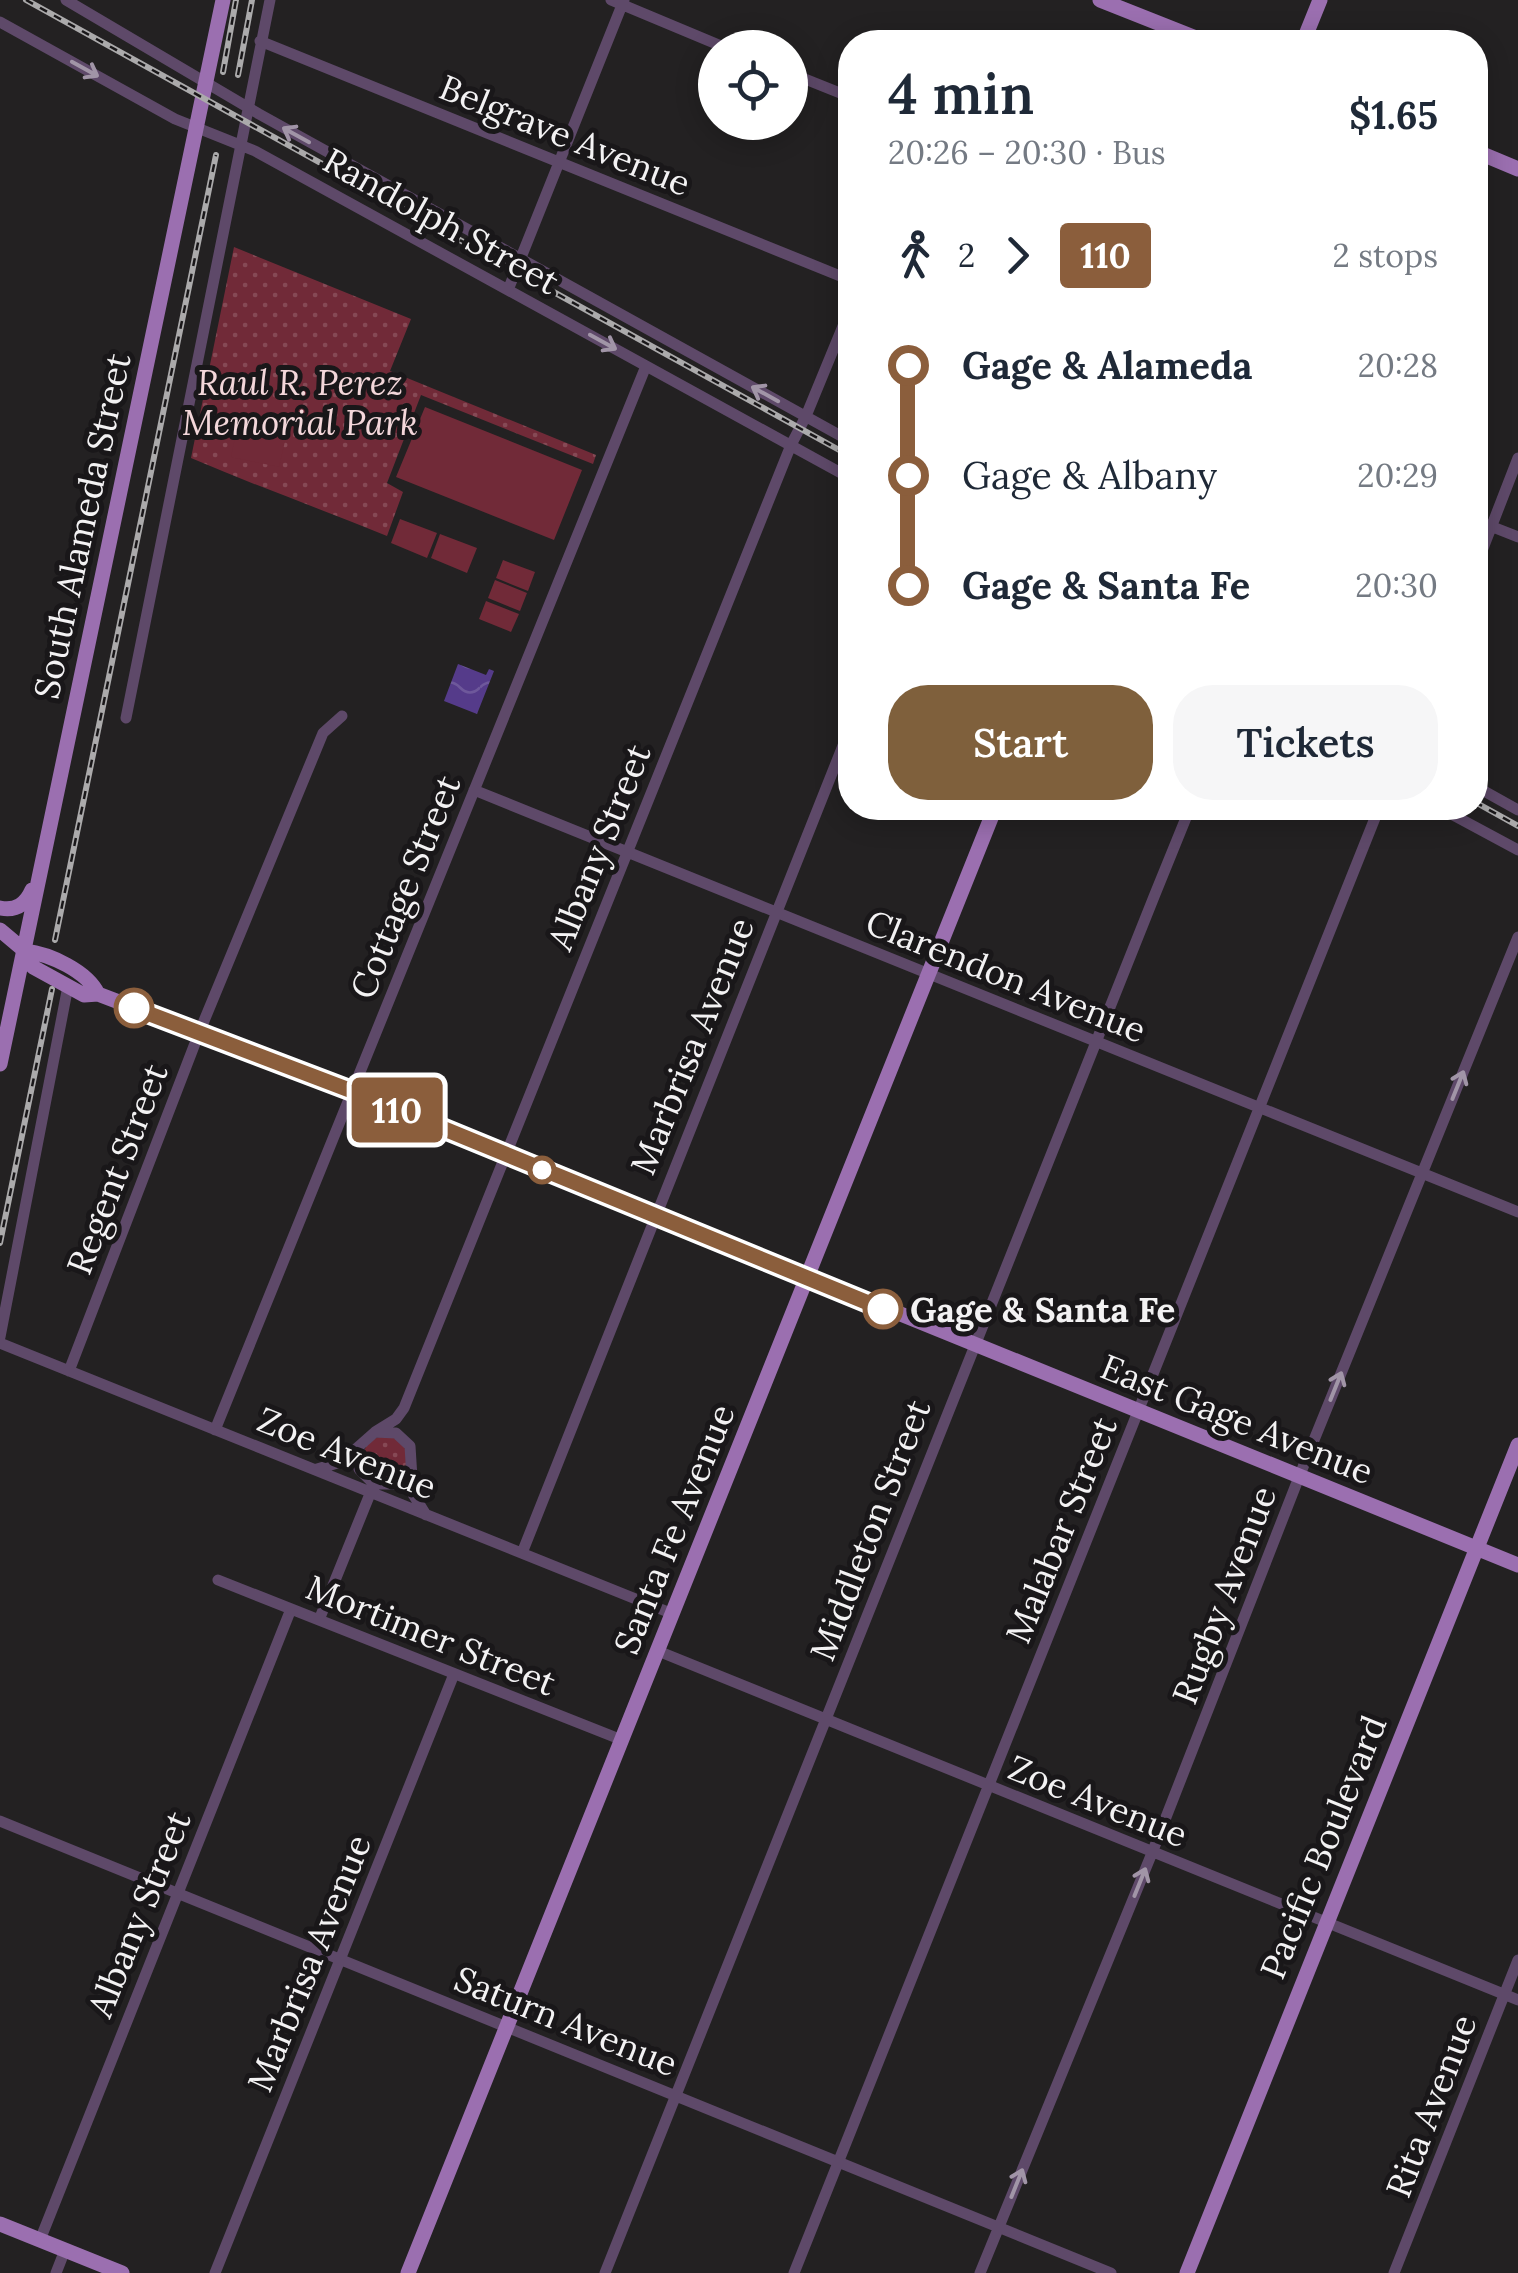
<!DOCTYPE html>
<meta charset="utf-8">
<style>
:root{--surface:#fff;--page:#f6f6f7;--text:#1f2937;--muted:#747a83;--accent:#7f603c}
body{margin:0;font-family:Lora,serif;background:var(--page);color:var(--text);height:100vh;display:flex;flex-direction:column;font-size:38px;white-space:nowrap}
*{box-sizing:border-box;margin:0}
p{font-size:32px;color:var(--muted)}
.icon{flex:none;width:55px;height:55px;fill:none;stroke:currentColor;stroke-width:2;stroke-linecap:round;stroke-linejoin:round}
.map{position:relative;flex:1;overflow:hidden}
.panel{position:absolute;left:838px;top:30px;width:650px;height:790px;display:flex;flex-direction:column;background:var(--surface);border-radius:40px;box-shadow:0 5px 25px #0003}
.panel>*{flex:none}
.badge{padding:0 20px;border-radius:8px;font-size:35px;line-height:65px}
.fabs{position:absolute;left:698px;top:30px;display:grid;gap:20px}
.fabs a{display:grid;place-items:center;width:110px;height:110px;border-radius:50%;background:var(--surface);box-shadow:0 5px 25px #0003;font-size:50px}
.map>.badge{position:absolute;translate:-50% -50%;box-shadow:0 0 0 5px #fff}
.legs{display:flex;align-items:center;gap:15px;height:110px;padding:0 50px;font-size:32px}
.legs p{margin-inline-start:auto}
.overview{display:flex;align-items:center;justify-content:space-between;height:170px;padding:0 50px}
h1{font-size:55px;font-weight:600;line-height:75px}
.primary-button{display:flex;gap:20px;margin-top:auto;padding:20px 50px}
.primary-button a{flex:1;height:115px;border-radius:40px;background:var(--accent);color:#fff;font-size:40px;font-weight:600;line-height:115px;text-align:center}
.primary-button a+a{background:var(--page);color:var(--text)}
ul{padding:0 50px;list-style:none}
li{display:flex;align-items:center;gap:35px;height:110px;font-size:38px}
li i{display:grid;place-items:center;width:15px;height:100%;margin:0 12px;background:currentColor}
li i::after{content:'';width:25px;height:25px;margin:-12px;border:8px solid;border-radius:50%;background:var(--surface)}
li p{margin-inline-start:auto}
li:first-child i{background:linear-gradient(#0000 50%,currentColor 0)}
li:last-child i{background:linear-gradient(currentColor 50%,#0000 0)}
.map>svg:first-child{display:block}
</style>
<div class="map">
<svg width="1518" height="2273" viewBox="0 0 1518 2273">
<defs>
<pattern id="park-dots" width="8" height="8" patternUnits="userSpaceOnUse" patternTransform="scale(2.5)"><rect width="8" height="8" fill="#712a38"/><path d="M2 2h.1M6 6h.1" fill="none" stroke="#864955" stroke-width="1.8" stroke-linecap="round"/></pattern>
<pattern id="water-waves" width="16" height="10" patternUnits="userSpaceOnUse" patternTransform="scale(2.5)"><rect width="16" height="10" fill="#553b8a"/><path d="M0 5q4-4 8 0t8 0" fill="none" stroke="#6e589b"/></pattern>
</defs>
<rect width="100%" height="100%" fill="#232122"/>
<path fill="url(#park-dots)" d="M234 247 411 319 390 371 596 455 593 464 421 395 387 483 403 492 387 536C321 509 256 486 191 458Z
M363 1458a22 22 0 1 1 44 0a22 22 0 1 1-44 0Z"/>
<path fill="#712a38" d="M425 407 582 470 554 540 396 477Z
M239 418 288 428 279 467 231 457Z
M400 519 437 533 427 558 391 543Z
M440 534 477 548 467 573 431 558Z
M503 560 535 572 528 591 496 578Z
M495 580 527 593 520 611 488 598Z
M486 601 519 614 511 632 479 619Z"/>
<path fill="url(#water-waves)" d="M458 664 486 675 489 669 494 671 477 714 444 701Z"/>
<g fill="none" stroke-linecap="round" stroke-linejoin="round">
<path stroke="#5e4969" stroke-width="11" d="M66 0 259 114 850 441
M611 0 726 48
M0 22 175 119 255 151 850 478
M260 41 850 280
M790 73 850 97
M508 290 624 0
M1475 520 1518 537
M1475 569 1518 458
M126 718 270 0
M1475 786 1518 810
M474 790 1518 1212
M1440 808 1518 850
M0 1337 68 986
M0 1343 673 1614
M69 1371 199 1033 323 733 342 716
M215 1430 646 366
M375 1432 396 1419 404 1408 791 445 806 416 850 309
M359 1448V1469L374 1484H395L410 1470
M317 1469 341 1462 375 1432 396 1433 410 1446 413 1494 426 1515
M522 1553 850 728
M218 1580 622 1740
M319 1620 374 1484
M658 1651 1518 2000
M0 1821 1111 2273
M40 2240 291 1609
M56 2273 65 2250
M215 2273 454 1674
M605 2273C799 1784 992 1295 1190 808
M794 2273 1379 808
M980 2273 1152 1853 1299 1477 1518 937
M1394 2273 1518 1960"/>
<path stroke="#9b6fb0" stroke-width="15" d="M1100 0 1206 42
M1303 42 1320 0
M1475 151 1518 169
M0 908C16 911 26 904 32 890
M0 930 25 951 33 967 84 995 98 994 352 1091 1518 1565
M25 951C50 954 87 971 98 994
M0 1064 223 0
M0 2224 122 2273
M408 2273 995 808
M1187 2273 1518 1445"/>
<g stroke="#abaaab" stroke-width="6">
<path id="rail" d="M26 0 850 456
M223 72 236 0
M238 75 252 0
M1475 802 1518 826
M55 940 216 155
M0 1243 52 989"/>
</g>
<use href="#rail" stroke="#191719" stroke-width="2.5" stroke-dasharray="8" stroke-linecap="butt"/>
</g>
<defs><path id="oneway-shaft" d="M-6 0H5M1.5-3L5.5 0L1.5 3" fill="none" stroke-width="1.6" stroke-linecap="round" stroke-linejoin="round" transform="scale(2.5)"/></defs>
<g stroke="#a195a7">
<use href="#oneway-shaft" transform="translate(85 69) rotate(29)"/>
<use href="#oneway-shaft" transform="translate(296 135) rotate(-151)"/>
<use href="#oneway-shaft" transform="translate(603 342) rotate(29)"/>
<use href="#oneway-shaft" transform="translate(765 394) rotate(-151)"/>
<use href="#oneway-shaft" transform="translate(1458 1085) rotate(-68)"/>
<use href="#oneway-shaft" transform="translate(1336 1386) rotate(-68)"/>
<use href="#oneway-shaft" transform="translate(1140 1882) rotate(-68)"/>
<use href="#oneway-shaft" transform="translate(1017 2183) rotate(-68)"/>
</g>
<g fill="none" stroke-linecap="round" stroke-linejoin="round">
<g stroke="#fff" stroke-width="22">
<path id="line-1" d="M134 1008 352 1091 883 1309"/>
</g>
<use href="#line-1" stroke="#8b5e3c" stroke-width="15"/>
</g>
<g fill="#fff" stroke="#8b5e3c" stroke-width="5">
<circle cx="134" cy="1008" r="18"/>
<circle cx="542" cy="1170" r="12"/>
<circle cx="883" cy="1309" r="18"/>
</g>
<g text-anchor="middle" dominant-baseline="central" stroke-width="10" stroke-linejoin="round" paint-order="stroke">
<g font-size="35" fill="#f3f2f3" stroke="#191719">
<text transform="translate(565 135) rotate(22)">Belgrave Avenue</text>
<text transform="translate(441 221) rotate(29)">Randolph Street</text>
<text transform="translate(82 526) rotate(-78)">South Alameda Street</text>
<text transform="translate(599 847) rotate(-68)">Albany Street</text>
<text transform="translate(405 887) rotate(-68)">Cottage Street</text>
<text transform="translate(1006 976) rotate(22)">Clarendon Avenue</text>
<text transform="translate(692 1046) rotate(-68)">Marbrisa Avenue</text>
<text transform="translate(117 1169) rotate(-69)">Regent Street</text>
<text transform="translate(1237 1419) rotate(22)">East Gage Avenue</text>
<text transform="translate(347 1453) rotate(22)">Zoe Avenue</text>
<text transform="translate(674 1529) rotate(-68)">Santa Fe Avenue</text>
<text transform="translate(870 1530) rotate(-69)">Middleton Street</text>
<text transform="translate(1061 1530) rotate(-68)">Malabar Street</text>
<text transform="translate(1224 1595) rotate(-69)">Rugby Avenue</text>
<text transform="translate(431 1635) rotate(22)">Mortimer Street</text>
<text transform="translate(1098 1801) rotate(22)">Zoe Avenue</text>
<text transform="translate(1323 1847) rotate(-68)">Pacific Boulevard</text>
<text transform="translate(139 1914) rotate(-68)">Albany Street</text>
<text transform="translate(309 1963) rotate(-68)">Marbrisa Avenue</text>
<text transform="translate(566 2021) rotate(22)">Saturn Avenue</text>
<text transform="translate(1431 2106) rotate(-69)">Rita Avenue</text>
</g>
<g font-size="35" font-style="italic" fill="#f3d7da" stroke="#191719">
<text x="300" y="382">Raul R. Perez<tspan x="300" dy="40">Memorial Park</tspan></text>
</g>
<g font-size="35" font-weight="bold" fill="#f3f2f3" stroke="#191719" text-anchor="start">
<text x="910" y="1309">Gage &amp; Santa Fe</text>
</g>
</g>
</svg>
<div class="fabs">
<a><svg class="icon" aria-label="locate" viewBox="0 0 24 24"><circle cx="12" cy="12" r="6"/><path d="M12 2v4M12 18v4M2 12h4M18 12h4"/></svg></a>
</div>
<b class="badge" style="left:397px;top:1110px;background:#8b5e3c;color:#fff">110</b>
<section class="panel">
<div class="overview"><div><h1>4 min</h1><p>20:26 – 20:30 · Bus</p></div><b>$1.65</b></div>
<div class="legs"><svg class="icon" aria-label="walk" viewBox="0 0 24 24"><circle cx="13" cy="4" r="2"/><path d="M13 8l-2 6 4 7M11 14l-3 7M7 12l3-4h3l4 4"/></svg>2<svg class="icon" aria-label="forward" viewBox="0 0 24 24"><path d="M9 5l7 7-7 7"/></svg><b class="badge" style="background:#8b5e3c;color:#fff">110</b><p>2 stops</p></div>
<ul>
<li><i style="color:#8b5e3c"></i><b>Gage &amp; Alameda</b><p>20:28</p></li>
<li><i style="color:#8b5e3c"></i><span>Gage &amp; Albany</span><p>20:29</p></li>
<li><i style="color:#8b5e3c"></i><b>Gage &amp; Santa Fe</b><p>20:30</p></li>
</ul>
<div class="primary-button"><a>Start</a><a>Tickets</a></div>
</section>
</div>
